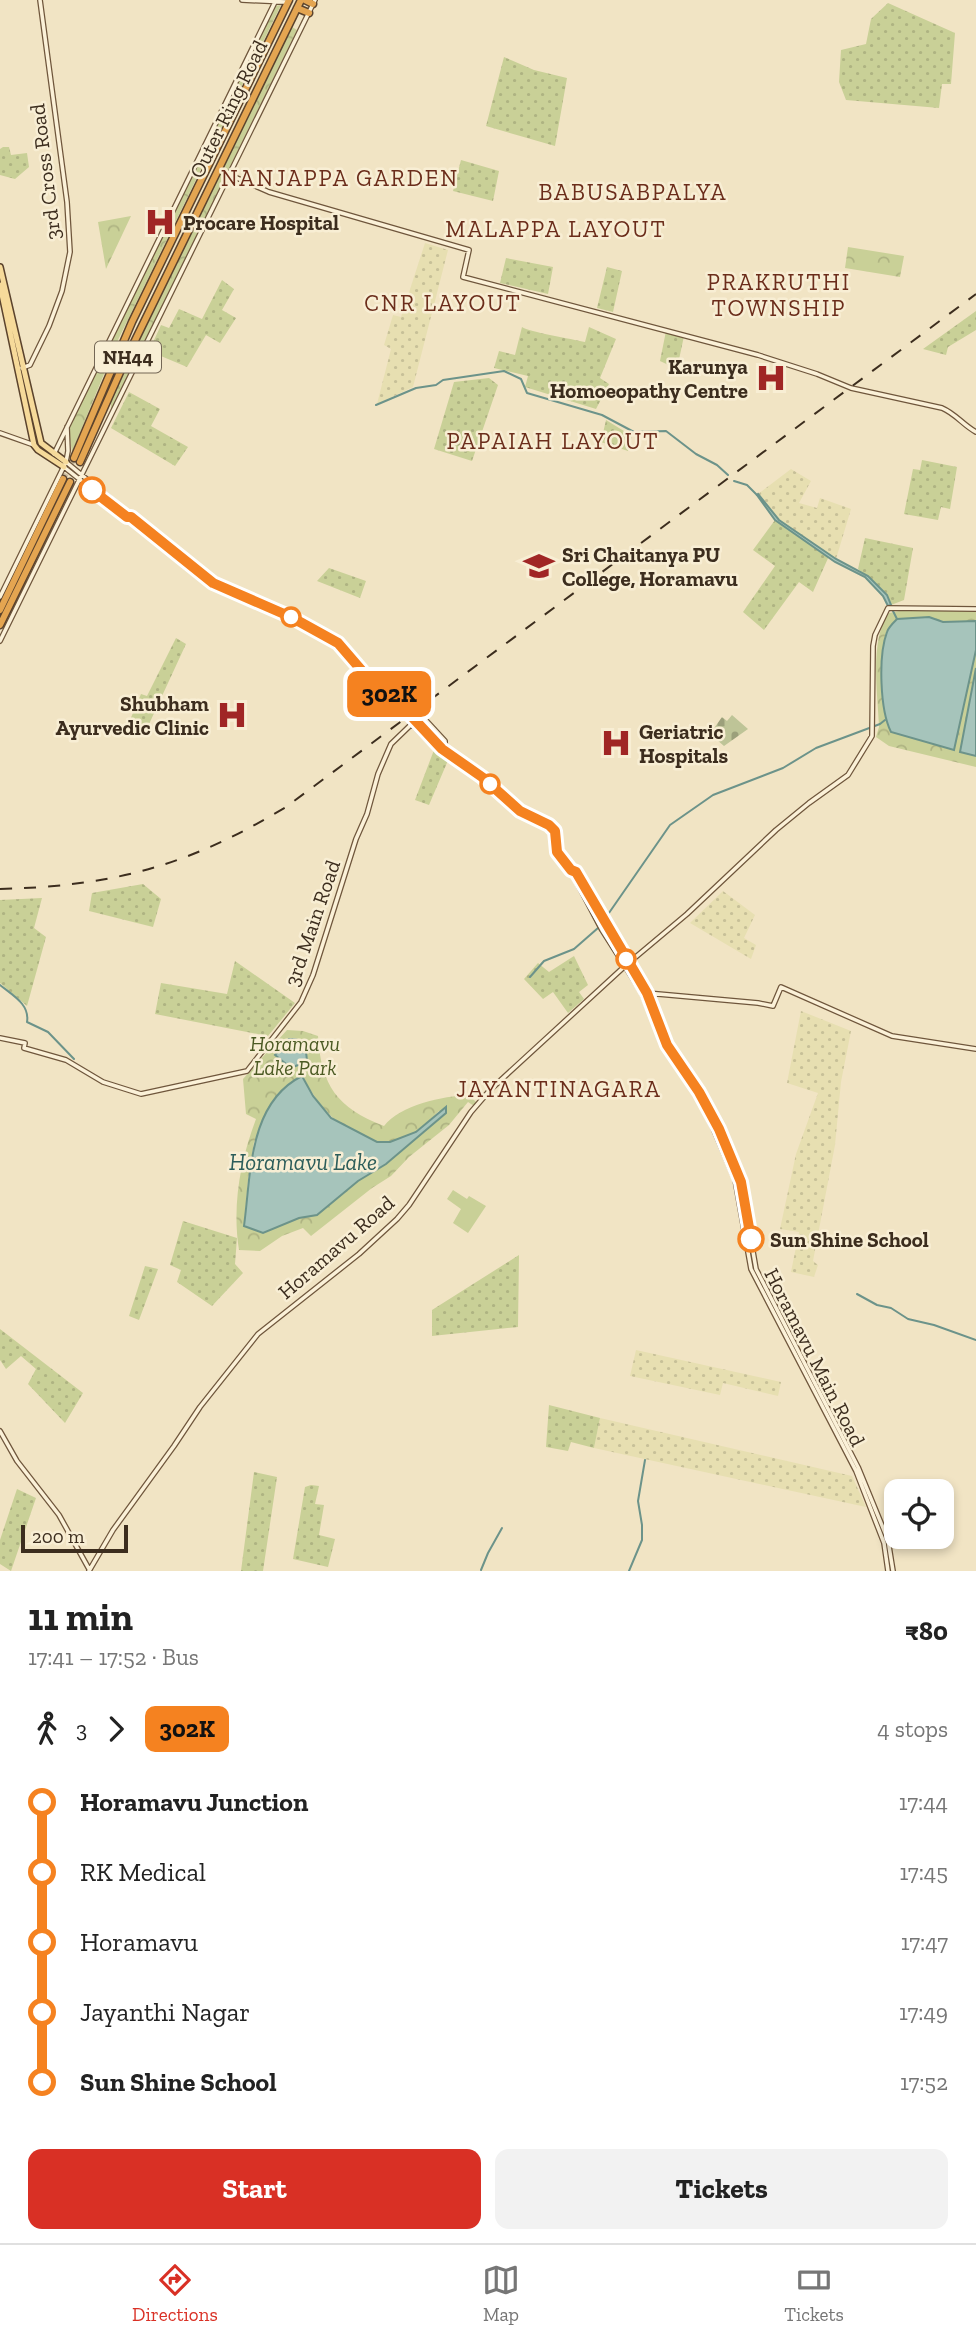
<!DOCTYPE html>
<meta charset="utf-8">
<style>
:root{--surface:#fff;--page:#f2f2f2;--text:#222;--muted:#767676;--line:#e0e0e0;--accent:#d93025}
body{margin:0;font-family:"Zilla Slab",serif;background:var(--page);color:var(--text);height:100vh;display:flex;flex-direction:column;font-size:26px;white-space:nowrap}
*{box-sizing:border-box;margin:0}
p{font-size:23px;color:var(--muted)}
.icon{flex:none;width:38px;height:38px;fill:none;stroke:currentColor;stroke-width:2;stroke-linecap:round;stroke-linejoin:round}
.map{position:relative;height:1571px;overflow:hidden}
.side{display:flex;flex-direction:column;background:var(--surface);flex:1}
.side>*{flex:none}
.badge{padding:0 14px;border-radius:10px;font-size:24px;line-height:46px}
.controls{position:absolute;left:884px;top:1479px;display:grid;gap:14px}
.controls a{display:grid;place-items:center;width:70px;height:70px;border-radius:14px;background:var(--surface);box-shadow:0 4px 10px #0003;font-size:35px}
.scale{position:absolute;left:21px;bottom:18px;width:107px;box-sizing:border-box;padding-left:7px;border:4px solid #3c2d1e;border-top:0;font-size:19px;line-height:24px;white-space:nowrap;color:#3c2d1e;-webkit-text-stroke:5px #f8eed4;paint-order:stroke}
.map>.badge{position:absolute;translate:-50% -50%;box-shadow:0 0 0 4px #fff}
.legs{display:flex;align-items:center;gap:10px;height:77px;padding:0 28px;font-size:23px}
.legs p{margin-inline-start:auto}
.headline{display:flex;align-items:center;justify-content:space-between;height:119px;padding:0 28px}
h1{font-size:38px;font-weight:700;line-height:52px}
.button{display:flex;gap:14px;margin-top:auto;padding:14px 28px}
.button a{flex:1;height:80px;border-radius:14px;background:var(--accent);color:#fff;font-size:28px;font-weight:700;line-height:80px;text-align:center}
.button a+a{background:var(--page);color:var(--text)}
ul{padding:0 28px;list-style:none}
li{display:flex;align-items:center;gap:24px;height:70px;font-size:26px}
li i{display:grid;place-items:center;width:10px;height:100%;margin:0 9px;background:currentColor}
li i::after{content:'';width:18px;height:18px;margin:-9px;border:5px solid;border-radius:50%;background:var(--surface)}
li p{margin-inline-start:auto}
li:first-child i{background:linear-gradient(#0000 50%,currentColor 0)}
li:last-child i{background:linear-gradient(currentColor 50%,#0000 0)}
.menu{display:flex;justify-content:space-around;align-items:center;height:98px;border-top:2px solid var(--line);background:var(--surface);font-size:19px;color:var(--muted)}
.menu a{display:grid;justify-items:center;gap:4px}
.menu .current{color:var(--accent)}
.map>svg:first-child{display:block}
</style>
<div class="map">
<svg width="976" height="1571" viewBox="0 0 976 1571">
<defs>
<pattern id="farmland-dots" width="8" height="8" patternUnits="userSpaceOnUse" patternTransform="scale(1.75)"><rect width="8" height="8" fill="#e7dfb1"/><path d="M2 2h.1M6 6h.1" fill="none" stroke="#c7c098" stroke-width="1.8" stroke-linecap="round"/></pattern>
<pattern id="grass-dots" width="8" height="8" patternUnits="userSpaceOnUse" patternTransform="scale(1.75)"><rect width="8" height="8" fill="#c9d097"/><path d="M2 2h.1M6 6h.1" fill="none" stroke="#aeb382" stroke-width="1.8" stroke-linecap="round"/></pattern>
<pattern id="cemetery-stones" width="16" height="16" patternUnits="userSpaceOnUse" patternTransform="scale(1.75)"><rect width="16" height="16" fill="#bec497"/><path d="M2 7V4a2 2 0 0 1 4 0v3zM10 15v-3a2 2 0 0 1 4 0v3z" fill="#9ca07b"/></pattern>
<pattern id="park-crowns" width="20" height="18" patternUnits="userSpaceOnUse" patternTransform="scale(1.75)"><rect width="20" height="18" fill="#c9d097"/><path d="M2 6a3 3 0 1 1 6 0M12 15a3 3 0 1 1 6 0" fill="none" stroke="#aeb382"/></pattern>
</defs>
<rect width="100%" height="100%" fill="#f1e4c4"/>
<path fill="url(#farmland-dots)" d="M425 243 448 250 413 387 377 404 391 349 384 345 393 315 401 317Z
M791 469 811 481 799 503 817 508 820 498 851 509 836 559 779 520 758 494Z
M723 891 755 915 744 938 756 945 751 959 690 923Z
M801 1011 851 1031 841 1082 835 1145 813 1261 818 1265 814 1277 791 1272 799 1232 780 1229 796 1154 818 1093 787 1083Z
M636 1350 781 1382 778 1396 723 1383 720 1395 630 1376Z
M600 1418 852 1476 866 1507 594 1448Z"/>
<path fill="url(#grass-dots)" d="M888 3 955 33 951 84H942L939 108 846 100 839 82 841 50 866 44 871 19Z
M504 57 534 70 567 78 555 146 486 126Z
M3 147H9L11 155 27 153 29 167 15 179 0 175V149Z
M461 160 499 171 493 201 453 191Z
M506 258 553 267 548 294 500 283Z
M607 267 622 271 613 312 597 308Z
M222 280 234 289 222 310 236 318 220 343 206 335 187 367 149 351 161 325 169 328 179 309 202 319Z
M976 311V330L948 347 946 355 923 349Z
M522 327C529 332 572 339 585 342L589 327 616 339 600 378 609 384 596 409 525 387 528 376 494 368 499 351 515 355Z
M666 331 684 336 677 369 660 361Z
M489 378 498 385 472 461 434 449 454 382Z
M129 392 160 409 151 426 188 447 175 466 111 428Z
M606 420 632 436 628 451 601 442Z
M922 460 957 467 950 509 941 507 938 520 904 514 913 469 920 470Z
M775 520 829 556 813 592 799 582 764 630 743 612 775 566 753 550Z
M865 538 913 548 904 600 891 605 887 594 858 569Z
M329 568 366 581 360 598 317 581Z
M176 638 186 644 144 735 127 727 141 694 147 696Z
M434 750 449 758 429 805 415 800Z
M143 884 161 899 153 927 89 911 92 893Z
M42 898 34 928 46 937 27 1006 0 983V900Z
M574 956 588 985 579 992 584 999 568 1013 553 992 543 999 524 979 538 963 549 972Z
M235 961 295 1003 268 1036 155 1014 161 983 227 994Z
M183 1221 237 1238 235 1264 243 1273 212 1306 177 1282 181 1270 170 1265Z
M519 1255 518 1327 432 1336V1310Z
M145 1266 158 1269 139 1320 129 1316Z
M0 1329 83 1393 65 1423 28 1384 36 1369 21 1356 6 1369 0 1360Z
M549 1405 600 1418 594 1448 571 1442 568 1451 546 1447Z
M254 1472 277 1477 263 1571H241Z
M311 1485 319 1486 315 1504 324 1505 319 1535 335 1539 328 1567 293 1559 305 1487Z
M17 1489 36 1498 11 1571 0 1564V1540Z"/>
<path fill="url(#cemetery-stones)" d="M732 715 748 729 724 746 710 734 722 717 727 721Z"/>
<path fill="url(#park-crowns)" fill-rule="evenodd" d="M281 5 118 340 72 452 68 427 275 6Z
M292 27 297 30 111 410V400L126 368Z
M131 216 106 269 98 222Z
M848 247 904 256 900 277 845 268Z
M904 610H976V767L889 746 876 737 879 727C878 696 869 639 889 613Z
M287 1030 303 1031 318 1036C321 1085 337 1108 384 1126 400 1105 443 1096 469 1095L477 1103 474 1106 468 1102 449 1125 409 1157 391 1176 372 1188 311 1236 303 1228 282 1236 260 1251 239 1250C232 1206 240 1161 256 1119L246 1114 243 1079ZM304 1078C318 1107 344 1135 377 1142 388 1144 404 1138 414 1133 423 1128 431 1118 439 1111L446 1113 386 1164 358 1181 317 1215 299 1218 263 1233 244 1226 248 1180 254 1142Z"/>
<path fill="#c9d097" d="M453 1190 467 1199 469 1196 486 1206 468 1233 453 1223 461 1209 447 1199Z"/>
<path fill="#a6c4bb" stroke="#6c938a" stroke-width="2" d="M758 494 779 520 836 559 868 576 887 595 891 605 888 606 883 596 865 577 835 562 775 520 757 495Z
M929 617 943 622 976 621V650L954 750 891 732C880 710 878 656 887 632 888 628 893 623 897 619Z
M976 668V756L960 752Z
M289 1039C304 1038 306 1047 307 1061L291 1068 275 1055Z
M302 1076 313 1096 331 1118 377 1142H390L416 1132 446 1107V1113L386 1164 358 1181 317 1215 299 1218 263 1233 244 1226C251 1175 248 1103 302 1076Z"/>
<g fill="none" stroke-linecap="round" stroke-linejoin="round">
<path stroke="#6c938a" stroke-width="2" d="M376 405 416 388 436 385 443 380 504 371 521 379 527 393 602 415 634 432 666 431 696 454 717 465 728 475
M734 481 747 485 757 495
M892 609 897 619
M602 923 670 825 713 795 783 768 816 748 880 724 885 720
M530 977 544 961 574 949 598 928
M0 985C12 995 30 1004 27 1022L48 1032 74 1059
M857 1294 877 1305 891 1308 908 1319 934 1325 976 1340
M481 1570 488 1553 502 1528
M629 1571 642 1540V1525L638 1501 645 1460"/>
<path stroke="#cdbfa3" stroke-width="3.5" stroke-dasharray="3.5 2" stroke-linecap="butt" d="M407 704 420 718
M403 708 415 723"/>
<path stroke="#cdbfa3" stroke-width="6" stroke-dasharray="6 3" stroke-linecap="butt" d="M63 479 74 458"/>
<g stroke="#6f563c" stroke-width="6">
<path id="secondary" d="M242 0 286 2
M230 175 269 192 469 250 463 277 758 355 817 374 851 388 942 408C956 414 963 425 976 432
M22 368 30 365 49 326 62 291 70 252 67 202 40 0
M0 433 34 445
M54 454 276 0
M66 462 213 583 291 617 338 643 363 672 403 708
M64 467 127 517H131
M0 597 66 462 68 451 67 427
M0 641 315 0
M356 662 362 665 407 704
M420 719 445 744 448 751
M415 723 442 749 482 777 520 811 549 825 554 830 557 852 571 871 602 930 642 993 666 1050 697 1096 714 1130 735 1179 751 1269 856 1471 884 1543 888 1571
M412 724 433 746 442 749
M571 871 576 872 647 993 667 1045 699 1092 719 1129 741 1182 756 1269 858 1467 888 1540 893 1571
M647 993 758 1003 773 1006 781 987 892 1036 976 1049
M0 1038 25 1043 24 1048 66 1060 103 1082 141 1094 247 1071 301 1002 313 975 356 839 367 814 378 774 391 744 421 715 445 741V744
M0 1431 17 1461 59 1515 89 1569
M89 1571 113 1530 174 1446 200 1407 258 1334 359 1254 397 1219 409 1205 471 1112 490 1090 625 966 687 914 776 830 809 803 848 775 872 736 873 646 875 635 888 608 976 609"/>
</g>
<g stroke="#5b432d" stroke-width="8">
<path id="primary" d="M0 267 41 443 66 462
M0 285 34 445 38 450 64 467"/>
</g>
<g stroke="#5b432d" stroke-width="9">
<path id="highway" d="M305 0 313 4
M297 8 309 13
M74 458 132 322 289 0
M80 462 125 361 301 0
M0 610 63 479
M0 625 70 482"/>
</g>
<use href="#secondary" stroke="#fbf1d8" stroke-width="3.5"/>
<use href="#primary" stroke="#f6da9a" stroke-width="5"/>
<use href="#highway" stroke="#e4a551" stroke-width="6"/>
<path stroke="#3c2d1e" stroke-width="2" stroke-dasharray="12 12" stroke-linecap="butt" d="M0 889C114 886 188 866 286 807L976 294"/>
</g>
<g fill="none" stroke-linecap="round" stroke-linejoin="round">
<g stroke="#fff" stroke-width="16">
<path id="line-1" d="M92 490 127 517H131L213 583 291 617 338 643 363 672 400 704 442 749 482 777 520 811 549 825 555 831 557 852 571 870 576 872 647 993 667 1045 699 1092 719 1129 741 1182 751 1239"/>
</g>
<use href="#line-1" stroke="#f58220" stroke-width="10"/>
</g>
<defs>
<g id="hospital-bare" transform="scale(2.415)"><path d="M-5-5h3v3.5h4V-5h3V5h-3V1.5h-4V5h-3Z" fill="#a02625" stroke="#f8eed4" stroke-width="2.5" paint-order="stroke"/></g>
<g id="university-bare" transform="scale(2.415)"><path d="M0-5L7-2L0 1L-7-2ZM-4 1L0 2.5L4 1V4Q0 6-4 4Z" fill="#a02625" stroke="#f8eed4" stroke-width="2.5" paint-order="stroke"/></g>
</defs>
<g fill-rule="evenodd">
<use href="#hospital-bare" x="160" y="222"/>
<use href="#hospital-bare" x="771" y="378"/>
<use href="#university-bare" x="539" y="566"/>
<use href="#hospital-bare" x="232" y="715"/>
<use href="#hospital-bare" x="616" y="743"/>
</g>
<g fill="#fff" stroke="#f58220" stroke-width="3.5">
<circle cx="92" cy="490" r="12"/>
<circle cx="291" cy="617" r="9"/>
<circle cx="490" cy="784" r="9"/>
<circle cx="626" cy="959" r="9"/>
<circle cx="751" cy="1239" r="12"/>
</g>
<g text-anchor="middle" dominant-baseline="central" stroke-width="5" stroke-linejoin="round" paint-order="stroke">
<rect fill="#f8eed4" stroke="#746755" stroke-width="2" x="95" y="341.5" width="66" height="31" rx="5"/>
<g font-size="19" font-weight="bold" fill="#3c2d1e">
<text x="128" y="357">NH44</text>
</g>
<g font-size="21" fill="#3c2d1e" stroke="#f8eed4">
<text transform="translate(228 109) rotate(-64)">Outer Ring Road</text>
<text transform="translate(45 172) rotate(-97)">3rd Cross Road</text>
<text transform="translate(312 923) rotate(-71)">3rd Main Road</text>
<text transform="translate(336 1247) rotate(-41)">Horamavu Road</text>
<text transform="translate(815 1357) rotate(63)">Horamavu Main Road</text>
</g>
<g font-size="21" font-weight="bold" fill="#3c2d1e" stroke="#f8eed4" text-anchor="start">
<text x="183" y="222">Procare Hospital</text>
<text x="748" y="366" text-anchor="end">Karunya<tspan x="748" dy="24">Homoeopathy Centre</tspan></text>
<text x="562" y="554">Sri Chaitanya PU<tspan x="562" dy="24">College, Horamavu</tspan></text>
<text x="209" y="703" text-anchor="end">Shubham<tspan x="209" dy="24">Ayurvedic Clinic</tspan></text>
<text x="639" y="731">Geriatric<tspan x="639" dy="24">Hospitals</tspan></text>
</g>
<g font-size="21" font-style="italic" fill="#4b5a23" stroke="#f8eed4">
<text x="295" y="1043">Horamavu<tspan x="295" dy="24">Lake Park</tspan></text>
</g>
<g font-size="21" font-weight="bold" fill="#3c2d1e" stroke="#f8eed4" text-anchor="start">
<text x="770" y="1239">Sun Shine School</text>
</g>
<g font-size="23" letter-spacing="2" fill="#6b2d1b" stroke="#f8eed4">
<text x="340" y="178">NANJAPPA GARDEN</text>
<text x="633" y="192">BABUSABPALYA</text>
<text x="556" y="229">MALAPPA LAYOUT</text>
<text x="779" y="282">PRAKRUTHI<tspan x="779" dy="26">TOWNSHIP</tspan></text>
<text x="443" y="303">CNR LAYOUT</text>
<text x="553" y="441">PAPAIAH LAYOUT</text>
<text x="559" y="1089">JAYANTINAGARA</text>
</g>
<g font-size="23" font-style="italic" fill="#2c5d5a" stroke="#f8eed4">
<text x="303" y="1162">Horamavu Lake</text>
</g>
</g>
</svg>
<div class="controls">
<a><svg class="icon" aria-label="locate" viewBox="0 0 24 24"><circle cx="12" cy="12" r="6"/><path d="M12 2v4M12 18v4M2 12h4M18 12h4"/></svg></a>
</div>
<div class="scale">200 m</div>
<b class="badge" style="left:389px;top:694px;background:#f58220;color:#111">302K</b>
</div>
<section class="side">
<div class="headline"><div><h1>11 min</h1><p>17:41 – 17:52 · Bus</p></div><b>₹80</b></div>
<div class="legs"><svg class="icon" aria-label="walk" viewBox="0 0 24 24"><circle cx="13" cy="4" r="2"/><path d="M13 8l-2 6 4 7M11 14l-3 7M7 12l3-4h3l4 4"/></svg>3<svg class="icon" aria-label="forward" viewBox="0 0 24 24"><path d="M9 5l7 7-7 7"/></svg><b class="badge" style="background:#f58220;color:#111">302K</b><p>4 stops</p></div>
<ul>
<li><i style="color:#f58220"></i><b>Horamavu Junction</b><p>17:44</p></li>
<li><i style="color:#f58220"></i><span>RK Medical</span><p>17:45</p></li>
<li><i style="color:#f58220"></i><span>Horamavu</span><p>17:47</p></li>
<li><i style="color:#f58220"></i><span>Jayanthi Nagar</span><p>17:49</p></li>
<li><i style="color:#f58220"></i><b>Sun Shine School</b><p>17:52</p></li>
</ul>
<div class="button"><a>Start</a><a>Tickets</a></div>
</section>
<nav class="menu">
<a class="current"><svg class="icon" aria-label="directions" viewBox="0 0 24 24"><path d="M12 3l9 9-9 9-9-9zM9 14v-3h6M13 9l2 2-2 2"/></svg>Directions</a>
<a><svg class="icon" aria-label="map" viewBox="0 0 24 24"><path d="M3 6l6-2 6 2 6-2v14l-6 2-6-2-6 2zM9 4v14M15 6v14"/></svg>Map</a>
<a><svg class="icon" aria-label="tickets" viewBox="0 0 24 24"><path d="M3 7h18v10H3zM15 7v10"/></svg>Tickets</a>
</nav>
